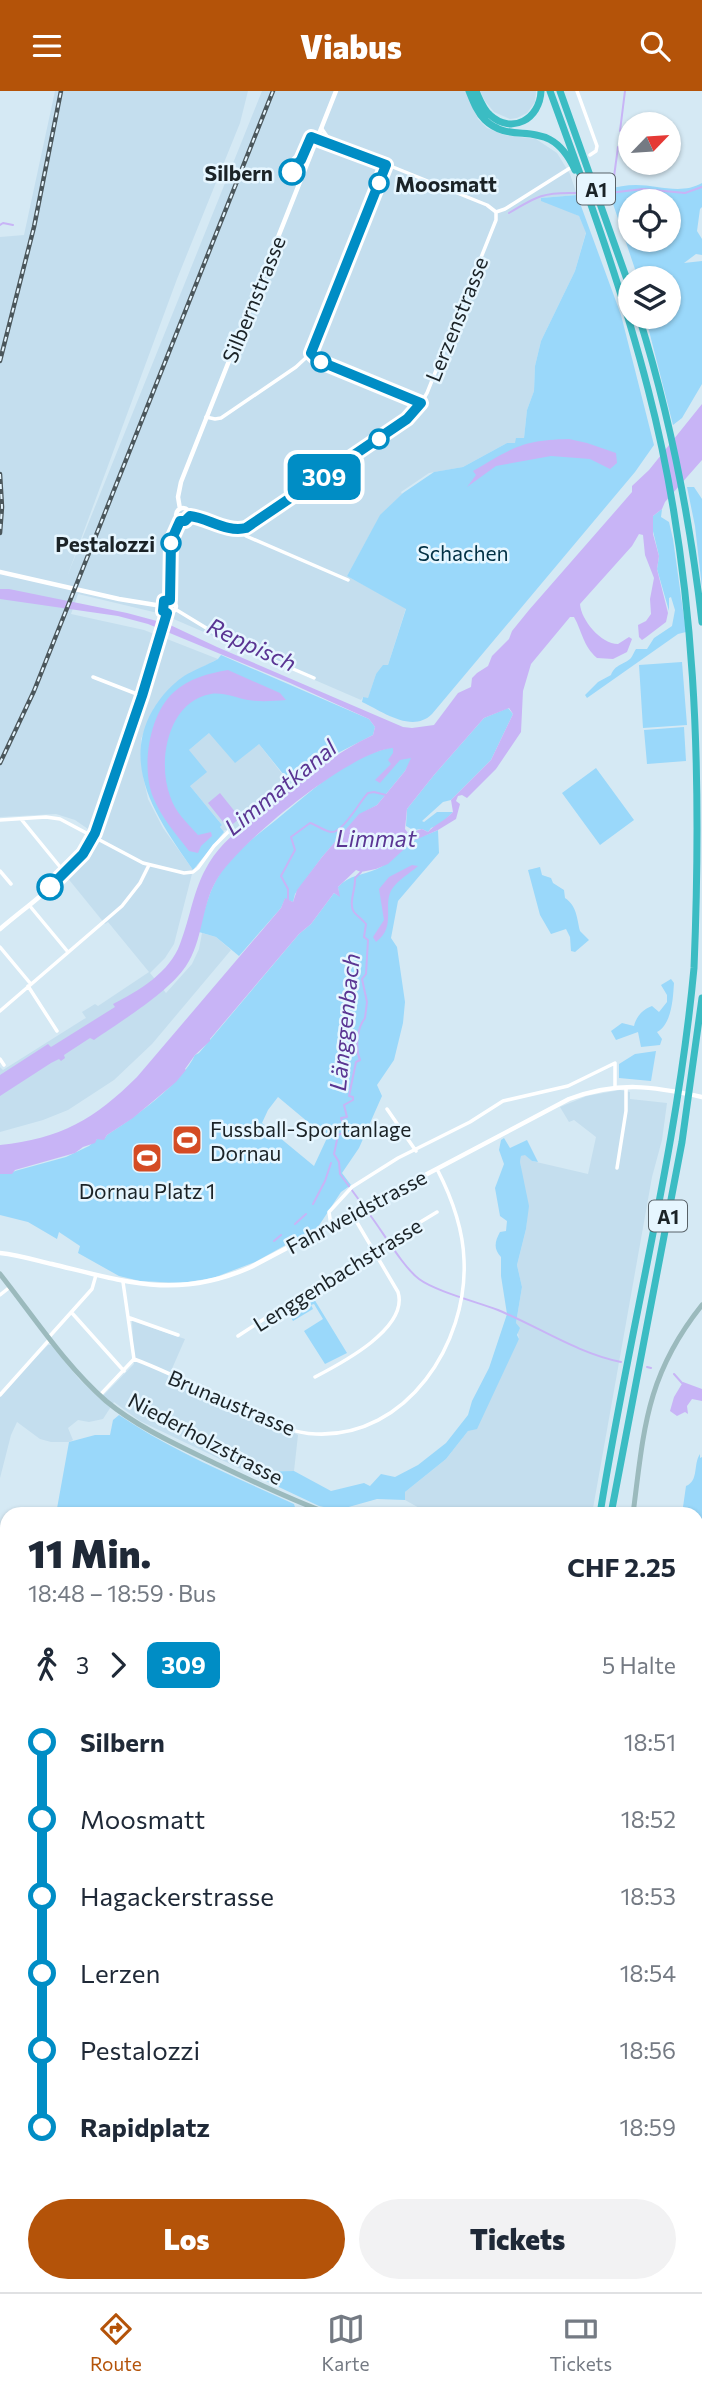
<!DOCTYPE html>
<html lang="de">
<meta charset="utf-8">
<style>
:root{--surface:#fff;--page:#f2f2f3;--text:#1f2937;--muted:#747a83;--line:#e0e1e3;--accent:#b45309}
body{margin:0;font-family:Commissioner,sans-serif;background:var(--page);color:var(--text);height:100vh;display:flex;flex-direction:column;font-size:26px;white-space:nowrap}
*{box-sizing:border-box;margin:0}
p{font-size:23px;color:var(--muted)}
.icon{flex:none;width:38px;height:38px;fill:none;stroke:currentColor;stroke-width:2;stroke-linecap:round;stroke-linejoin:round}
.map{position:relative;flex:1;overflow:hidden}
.panel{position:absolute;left:0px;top:1416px;width:704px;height:786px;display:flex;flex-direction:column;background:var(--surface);border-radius:21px 21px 0 0;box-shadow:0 2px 5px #0004}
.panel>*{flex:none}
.badge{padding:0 14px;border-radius:10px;font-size:24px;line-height:46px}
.needle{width:46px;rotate:65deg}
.buttons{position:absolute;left:618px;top:21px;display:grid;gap:14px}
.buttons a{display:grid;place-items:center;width:63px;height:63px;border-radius:50%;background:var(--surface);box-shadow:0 2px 5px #0004;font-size:35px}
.map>.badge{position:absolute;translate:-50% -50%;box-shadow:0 0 0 4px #fff}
.legs{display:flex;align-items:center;gap:10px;height:77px;padding:0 28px;font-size:23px}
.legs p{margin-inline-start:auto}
.summary{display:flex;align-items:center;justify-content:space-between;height:119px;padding:0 28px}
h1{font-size:38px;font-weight:800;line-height:52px}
.button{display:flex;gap:14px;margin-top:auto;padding:14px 28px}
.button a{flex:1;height:80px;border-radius:42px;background:var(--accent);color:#fff;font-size:28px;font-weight:800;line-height:80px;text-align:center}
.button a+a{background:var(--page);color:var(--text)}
ul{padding:0 28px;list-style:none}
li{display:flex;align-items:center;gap:24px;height:77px;font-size:26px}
li i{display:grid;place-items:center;width:10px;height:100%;margin:0 9px;background:currentColor}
li i::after{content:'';width:18px;height:18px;margin:-9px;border:5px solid;border-radius:50%;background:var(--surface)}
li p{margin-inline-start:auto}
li:first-child i{background:linear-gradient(#0000 50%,currentColor 0)}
li:last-child i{background:linear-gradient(currentColor 50%,#0000 0)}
header{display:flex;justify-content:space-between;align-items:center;height:91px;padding:0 28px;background:var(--accent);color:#fff;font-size:32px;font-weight:800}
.tabs{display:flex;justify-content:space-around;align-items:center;height:98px;border-top:2px solid var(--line);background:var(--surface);font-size:19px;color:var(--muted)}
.tabs a{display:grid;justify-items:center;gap:4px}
.tabs .active{color:var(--accent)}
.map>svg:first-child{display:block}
</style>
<header><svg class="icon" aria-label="menu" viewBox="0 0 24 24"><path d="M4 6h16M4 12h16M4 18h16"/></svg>Viabus<svg class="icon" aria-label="search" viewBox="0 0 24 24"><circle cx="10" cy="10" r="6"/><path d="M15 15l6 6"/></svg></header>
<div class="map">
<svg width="702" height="2201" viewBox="0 0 702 2201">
<rect width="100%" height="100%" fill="#d5e9f4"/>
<path fill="#c4deee" d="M55 0H248L240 32 177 188 68 483 262 0H466L478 28 487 37 504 44 536 48 557 62 570 83 577 104 542 107 579 125 586 141 575 180 541 250 535 275 534 300 527 319 524 347 519 348 515 352H507L463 376 429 382 401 401 402 403 380 425 347 485 406 517 388 574 376 583 368 608 363 606 361 609 162 523 78 503 71 523 144 539 218 568 183 586 154 617 141 648 143 685 148 708 163 737 193 779 174 853 165 867 150 882 166 902 192 873 199 858 202 842 216 846 231 859 152 953 114 989 68 1019 43 1029 0 1041V976L3 979 84 928 86 927 82 921 95 913 98 915 149 881 108 831 105 833 66 785 89 761 100 739 93 736 88 738 75 729 56 723 0 726V146L24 144Z
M480 0H536V2L535 11 527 22 517 27 510 28 494 21 485 10Z
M210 641 259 653 287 689 293 685 296 689 232 741 229 738 223 740 220 736 222 734 190 695 189 659Z
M620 999 630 1001V1008L667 1012 662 1049 652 1086 592 1423H430L405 1409V1401L446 1368 468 1340 519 1248 516 1232 522 1196 517 1174 526 1138 527 1127 520 1071 521 1065 526 1063 532 1070 588 1083 596 1046 574 1029 569 1031 560 1016 587 1005Z
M132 1230 185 1248 171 1280 298 1344 294 1380 247 1381 140 1330 114 1311 103 1328 89 1331 78 1329 68 1337 73 1349 69 1351H51L40 1348 17 1331 11 1344 0 1387V1304L48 1254H51L79 1288 100 1308 134 1273Z
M0 1872 7 1882V2039L0 2046Z
M0 2053 7 2066V2173L0 2171Z"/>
<path fill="#9ad8fa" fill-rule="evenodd" d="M702 92V116L700 118 697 140 702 148V164L696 163 684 172 702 170V293L682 327 673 334 646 228 647 226H668V187H638L608 98C617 96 626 94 636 94 658 94 681 104 702 92ZM630 110H668V149H630Z
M577 104 621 224 654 354 635 381 432 623C412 643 382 620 362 611L363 606 368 607 376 583 383 574H388L406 518 347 485 380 424 403 402 434 381 463 376 507 352H515L516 347H524L527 319 534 300 535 275 541 250 575 180 586 142 579 125 541 110V107Z
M687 396H694L702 408V497L695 435Z
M662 418 661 426 669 431 673 448 686 541 678 543 587 607 585 604 598 591 611 584C615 573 624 574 631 567 633 564 634 561 636 558H647L654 547 672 535 675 519 671 506 669 507V520L657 478 659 465 652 436 653 425Z
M221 564 369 628 375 636 373 644 334 664 327 661 294 687 292 685 288 689 259 653 235 672 209 642 189 659 207 681 190 695 222 734 220 736 224 741 193 779C162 734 123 682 149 626 157 610 169 595 184 585 194 579 207 574 218 568Z
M682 571 687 634 643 637 639 574Z
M508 617 513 623 491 669 451 709 443 711 422 730 424 731 437 721H453L441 733 431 737 428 741 422 738 413 739 406 735 407 718 434 684 484 627Z
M684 636 686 670 647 673 644 639Z
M405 654H420L405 680 377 714 359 724 322 766 295 803 293 811 285 808 281 817 239 865 216 846 199 841C204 820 209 799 221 781 235 760 256 745 276 729 315 697 353 660 405 654Z
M596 677 634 729 600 754 562 702Z
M438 739 439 762 398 810 391 847 397 856 405 911 403 932 394 969 377 994 382 1005 359 1057 342 1082 351 1094 341 1101 318 1136 255 1171 213 1187 181 1192 140 1190 119 1185 78 1162 80 1155 59 1141 57 1148 28 1131 0 1124V1083L12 1082 15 1080 66 1066 89 1055 97 1048 105 1047 107 1044C134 1027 182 992 195 964L199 962 299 843 311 833 334 802 339 805 338 796C349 784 363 784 377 778 390 772 401 759 413 750 420 745 430 743 438 739ZM278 1006 327 1047 314 1075 262 1032 268 1019Z
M540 776 542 784 551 787 553 792 564 799 565 807C577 815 577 828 580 840L589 849 575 861 571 860 570 846 566 838 551 843 540 824 528 779Z
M671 888 674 892C673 907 672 933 657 941L662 948 660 954 641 956 638 941 616 949 611 940 622 932 634 935C636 926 643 918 652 915L659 921 667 911V904L661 894Z
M656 960 651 990 619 987V973L635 963Z
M504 1047 510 1057 527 1049 538 1071 532 1070 525 1064 521 1065 520 1071 529 1115 526 1138 517 1174 522 1196 516 1232 520 1237 517 1244 519 1248 477 1338 468 1340 446 1368 405 1401V1409L377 1408 338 1419 319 1415 247 1381 294 1380 331 1400 364 1392 370 1395 381 1383 395 1386 418 1374 446 1352 468 1324 472 1310 489 1277 507 1223 501 1185V1166C493 1158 495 1150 500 1141L506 1140 507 1130 500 1125 495 1097 504 1073 499 1059 501 1049Z
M311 1203 347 1262 325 1273 304 1240 323 1228 314 1213 311 1214 313 1218 293 1230 286 1218Z
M119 1324C172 1360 235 1386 294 1413L297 1423H56L69 1351 95 1344H110L113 1329Z
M700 1363V1367L702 1366V1472L697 1471 696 1423H682L686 1395C699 1390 693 1373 700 1363Z
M0 1591H7V1882L0 1872Z"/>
<path fill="#c8b4f6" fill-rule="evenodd" d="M702 313V369L665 411 662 418 653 425V443L659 465 657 478 668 522 666 531 645 547 642 549 639 546 638 534 646 530 651 523 650 508 654 487 645 464 643 444 639 443 632 455 580 513C581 529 601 553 618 553L629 546 632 548 627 561 613 568 597 567C583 555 582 540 574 526H570L531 573 523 600 521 641 496 678 467 707 462 704 458 705 456 710 460 713 456 728 438 739 413 750 388 773 376 778 361 781 356 779 338 796 340 806 334 802 311 833 299 843 210 948V950L195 964 185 978 186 979 176 991 133 1027 107 1044 104 1049 97 1048 95 1052 83 1056 75 1062 15 1079 12 1083H0V1054C60 1048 95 1028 137 986L281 817 285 807 293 811 297 799 322 766 359 723 377 714 405 680 411 667 400 669 380 692 375 689 391 673 388 669 393 662V657C352 659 235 754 216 790 201 816 203 850 186 875 168 902 121 930 94 949L90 947 64 964 65 967 61 970 59 968 51 972 0 1005V984L48 953 51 956 115 916 113 913C139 900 170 881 180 853 191 825 193 798 209 772 223 749 246 733 267 716 301 689 333 663 373 644L375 636 369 628 290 592 148 533 118 525 0 508V498H9L127 522 168 533 217 556 403 636 412 637 434 634 458 602 471 596 472 587 477 582 488 575 492 565 509 548 512 540 529 519 619 416 632 401V395L649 379ZM509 617 513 623 491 669 451 709 453 721C445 730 435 733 428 741L422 738 408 742 405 738 407 718 434 684 484 627Z
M569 348 587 352 616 362 617 372 610 378 590 368 551 365 496 375 467 396 476 384 473 380C512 357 522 349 569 348Z
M228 579 280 602 286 609C273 610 261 611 248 609 236 607 223 601 211 603 168 610 157 670 170 705 175 721 187 732 198 744L211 741 212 745 201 755 198 762 189 760C176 743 161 726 153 706 141 676 149 623 174 601 188 588 209 582 228 579Z
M220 702 240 727 228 737 208 712Z
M412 774 418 775C409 783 399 788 392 798 382 814 397 836 376 851L373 846 384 829 379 798 389 786Z
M683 1291 702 1298V1310L692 1308 687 1315 688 1323 685 1321 677 1325 670 1320 674 1306Z"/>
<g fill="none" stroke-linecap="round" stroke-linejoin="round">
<path stroke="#c8b4f6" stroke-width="2" d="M620 40 625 0
M613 93 618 56
M609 102 643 98 685 102 702 96
M509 122C537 105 544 101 576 102
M0 134 3 132 13 134
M361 781 355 787C356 797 348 813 354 821 357 825 362 828 366 833L364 846 368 849 366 883 362 888 367 911 365 927C357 937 355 957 360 969L356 971 349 1005 353 1006V1009L344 1014 347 1026 341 1027 344 1035 343 1042 338 1044 334 1063 339 1071 340 1083 362 1113
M288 810V798L281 785 295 759 291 746 310 732C317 734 324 740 331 741 342 743 360 710 368 702L374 701 386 704
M313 1113 325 1090 331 1072
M370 1124C383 1141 403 1176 419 1188 435 1200 477 1211 498 1219 539 1236 577 1262 621 1271
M295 1133 306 1123
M274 1150 281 1144
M647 1276 651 1277
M674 1283 682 1292"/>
<path stroke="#c8b4f6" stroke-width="4.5" d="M0 1854 7 1865
M452 2194 460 2201"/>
<path stroke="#fff" stroke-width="3.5" d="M577 0 597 55 596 60 590 64
M322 38 331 51 487 114 496 121
M496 121 505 118 570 77
M311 262 319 270 421 312
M206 326 215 328 221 327 296 276 311 262 386 74
M189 425C208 427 228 442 246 437L407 328 416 320 427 302 496 129V121
M241 439 246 445 348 489
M175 518 226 549 314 587
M93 586 142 605
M21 728 65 782
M0 729 46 726 60 728 143 772 184 782 193 781 198 777 214 755 230 739
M0 780 11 793
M29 814 68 861
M0 856 30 892
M28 895 57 940
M0 920 122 815 140 792 149 774
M0 968 4 974
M387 1018 416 1060
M617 1077 626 1020V997
M331 1134 329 1121 352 1096 398 1067 470 1031 503 1010 568 995 615 972V995
M0 1204 10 1196
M72 1222 124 1280
M130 1227 178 1244
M238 1245 316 1194 437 1121
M49 1246 92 1198 96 1184
M134 1268C172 1282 209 1302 246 1320 268 1330 290 1342 316 1343 407 1347 468 1252 464 1169 463 1137 452 1107 437 1078
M315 1286C342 1272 409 1237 398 1201L352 1123
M101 1303 134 1268 123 1191
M0 1304 50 1248
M0 2016 7 2028
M0 2065 7 2078
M0 2171 7 2174"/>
<path stroke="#fff" stroke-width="4.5" d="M176 424a7 7 0 1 1 14 0a7 7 0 1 1-14 0Z
M180 418 178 406 181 391 336 0
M0 481 119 508 162 515
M162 515a7 7 0 1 1 14 0a7 7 0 1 1-14 0Z
M170 508 171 450 180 430
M0 838C33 810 71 785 93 747L142 605 167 522
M0 1162C18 1164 35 1169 52 1173 126 1191 177 1209 251 1176L569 1008C619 990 652 995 702 1006
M696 1580 702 1582
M696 2073 702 2072
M106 2194 130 2201
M542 2194 552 2201"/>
<path stroke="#9bbabd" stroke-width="5" d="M0 1183C34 1226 65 1274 106 1310 136 1335 173 1352 208 1369 248 1388 288 1408 330 1423
M633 1423C644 1338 646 1284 702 1214
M696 1797 702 1802"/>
<path stroke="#89d7db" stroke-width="5" d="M0 2033 7 2047
M0 2045 7 2060
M83 2194 86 2201"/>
<path stroke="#3bbcc3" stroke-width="7" d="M469 0C473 10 477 21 485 29 514 57 549 22 575 79
M476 0C480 9 483 18 490 24 512 44 540 28 541 0
M550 0C586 98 622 197 648 298 697 486 702 683 694 877 677 1061 629 1240 600 1423
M560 0 630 197
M639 226C670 325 690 428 702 531
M611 1423 682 1051 702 907
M0 1661 7 1659
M0 1668 7 1667
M696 1812 702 1817
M696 1819 702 1824
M696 1837 702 1841
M696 1858 702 1861
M696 1868 702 1870
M679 2194 682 2201
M689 2194 692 2201"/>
<g stroke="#4b575c" stroke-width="4.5">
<path id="rail" d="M0 270 34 136 61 0
M0 383 2 416 0 442
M0 672 34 600 273 0"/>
</g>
<use href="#rail" stroke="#e6f6ff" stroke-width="2" stroke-dasharray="5" stroke-linecap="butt"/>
</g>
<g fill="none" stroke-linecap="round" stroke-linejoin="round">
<g stroke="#fff" stroke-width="16">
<path id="line-1" d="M50 796 83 763 95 742 142 605 167 522 163 520 164 510 170 509 171 450 180 430H185L190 425C208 427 227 442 246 437L407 328 421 312 319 270 311 262 386 74 311 46 301 69 295 75 292 81"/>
</g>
<use href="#line-1" stroke="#008dc5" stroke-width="10"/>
</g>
<defs>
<g id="stadium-square" transform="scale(1.575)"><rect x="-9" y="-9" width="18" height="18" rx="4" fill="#d44b24" stroke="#e6f6ff"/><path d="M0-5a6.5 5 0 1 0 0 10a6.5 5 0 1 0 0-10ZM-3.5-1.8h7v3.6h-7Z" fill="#fff"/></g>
</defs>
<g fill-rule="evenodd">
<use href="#stadium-square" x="187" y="1049"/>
<use href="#stadium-square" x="147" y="1067"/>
</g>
<g fill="#fff" stroke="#008dc5" stroke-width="3.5">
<circle cx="292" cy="81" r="12"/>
<circle cx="379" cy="92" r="9"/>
<circle cx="321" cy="271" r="9"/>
<circle cx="379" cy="348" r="9"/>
<circle cx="171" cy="452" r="9"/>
<circle cx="50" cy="796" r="12"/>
</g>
<g text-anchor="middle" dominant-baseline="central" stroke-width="5" stroke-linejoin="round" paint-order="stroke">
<g fill="#e6f6ff" stroke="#586268" stroke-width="2">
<rect x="577" y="82.5" width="38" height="31" rx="5"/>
<rect x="649" y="1109.5" width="38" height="31" rx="5"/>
</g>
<g font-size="19" font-weight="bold" fill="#1b2327">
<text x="596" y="98">A1</text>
<text x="668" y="1125">A1</text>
</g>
<g font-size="21" font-weight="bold" fill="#1b2327" stroke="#e6f6ff" text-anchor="end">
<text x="273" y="81">Silbern</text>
<text x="395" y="92" text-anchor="start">Moosmatt</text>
<text x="155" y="452">Pestalozzi</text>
</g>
<g font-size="21" fill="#1b2327" stroke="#e6f6ff">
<text transform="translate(253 208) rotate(-68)">Silbernstrasse</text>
<text transform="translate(456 228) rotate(-68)">Lerzenstrasse</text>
<text transform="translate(356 1120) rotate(-28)">Fahrweidstrasse</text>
<text transform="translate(337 1183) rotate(-32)">Lenggenbachstrasse</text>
<text transform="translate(232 1311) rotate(23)">Brunaustrasse</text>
<text transform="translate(206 1347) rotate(28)">Niederholzstrasse</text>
</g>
<g font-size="21" fill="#023145" stroke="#e6f6ff">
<text x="463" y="461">Schachen</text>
</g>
<g font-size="21" fill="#1b2327" stroke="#e6f6ff" text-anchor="start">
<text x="210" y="1037">Fussball-Sportanlage<tspan x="210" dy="24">Dornau</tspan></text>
<text x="147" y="1099" text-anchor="middle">Dornau Platz 1</text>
</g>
<g font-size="23" font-style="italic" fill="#5a3593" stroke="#e6f6ff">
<text transform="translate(252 553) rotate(25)">Reppisch</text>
<text transform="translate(280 696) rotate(-39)">Limmatkanal</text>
<text x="376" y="747">Limmat</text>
<text transform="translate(344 931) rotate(-84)">Länggenbach</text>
</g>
</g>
</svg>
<div class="buttons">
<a><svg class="needle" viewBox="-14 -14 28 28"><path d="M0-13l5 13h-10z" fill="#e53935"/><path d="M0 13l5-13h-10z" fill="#747a83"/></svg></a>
<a><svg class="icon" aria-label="locate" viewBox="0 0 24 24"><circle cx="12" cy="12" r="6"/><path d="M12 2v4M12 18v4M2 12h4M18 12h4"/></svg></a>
<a><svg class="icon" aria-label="layers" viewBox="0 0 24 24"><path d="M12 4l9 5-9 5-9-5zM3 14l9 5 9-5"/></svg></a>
</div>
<b class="badge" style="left:324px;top:386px;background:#008dc5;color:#fff">309</b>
<section class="panel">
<div class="summary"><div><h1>11 Min.</h1><p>18:48 – 18:59 · Bus</p></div><b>CHF 2.25</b></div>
<div class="legs"><svg class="icon" aria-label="walk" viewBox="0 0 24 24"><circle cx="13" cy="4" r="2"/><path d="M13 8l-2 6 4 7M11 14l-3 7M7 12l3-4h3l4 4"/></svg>3<svg class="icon" aria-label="forward" viewBox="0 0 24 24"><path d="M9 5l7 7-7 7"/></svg><b class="badge" style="background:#008dc5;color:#fff">309</b><p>5 Halte</p></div>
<ul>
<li><i style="color:#008dc5"></i><b>Silbern</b><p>18:51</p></li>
<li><i style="color:#008dc5"></i><span>Moosmatt</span><p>18:52</p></li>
<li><i style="color:#008dc5"></i><span>Hagackerstrasse</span><p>18:53</p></li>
<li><i style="color:#008dc5"></i><span>Lerzen</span><p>18:54</p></li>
<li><i style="color:#008dc5"></i><span>Pestalozzi</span><p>18:56</p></li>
<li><i style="color:#008dc5"></i><b>Rapidplatz</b><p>18:59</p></li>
</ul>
<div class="button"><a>Los</a><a>Tickets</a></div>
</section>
</div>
<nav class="tabs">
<a class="active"><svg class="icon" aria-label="directions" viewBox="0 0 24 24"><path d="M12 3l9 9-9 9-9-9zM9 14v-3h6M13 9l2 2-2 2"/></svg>Route</a>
<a><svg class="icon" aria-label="map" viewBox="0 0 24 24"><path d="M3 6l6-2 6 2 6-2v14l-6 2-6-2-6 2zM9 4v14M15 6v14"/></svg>Karte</a>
<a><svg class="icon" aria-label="tickets" viewBox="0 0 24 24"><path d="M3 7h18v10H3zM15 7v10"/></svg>Tickets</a>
</nav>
